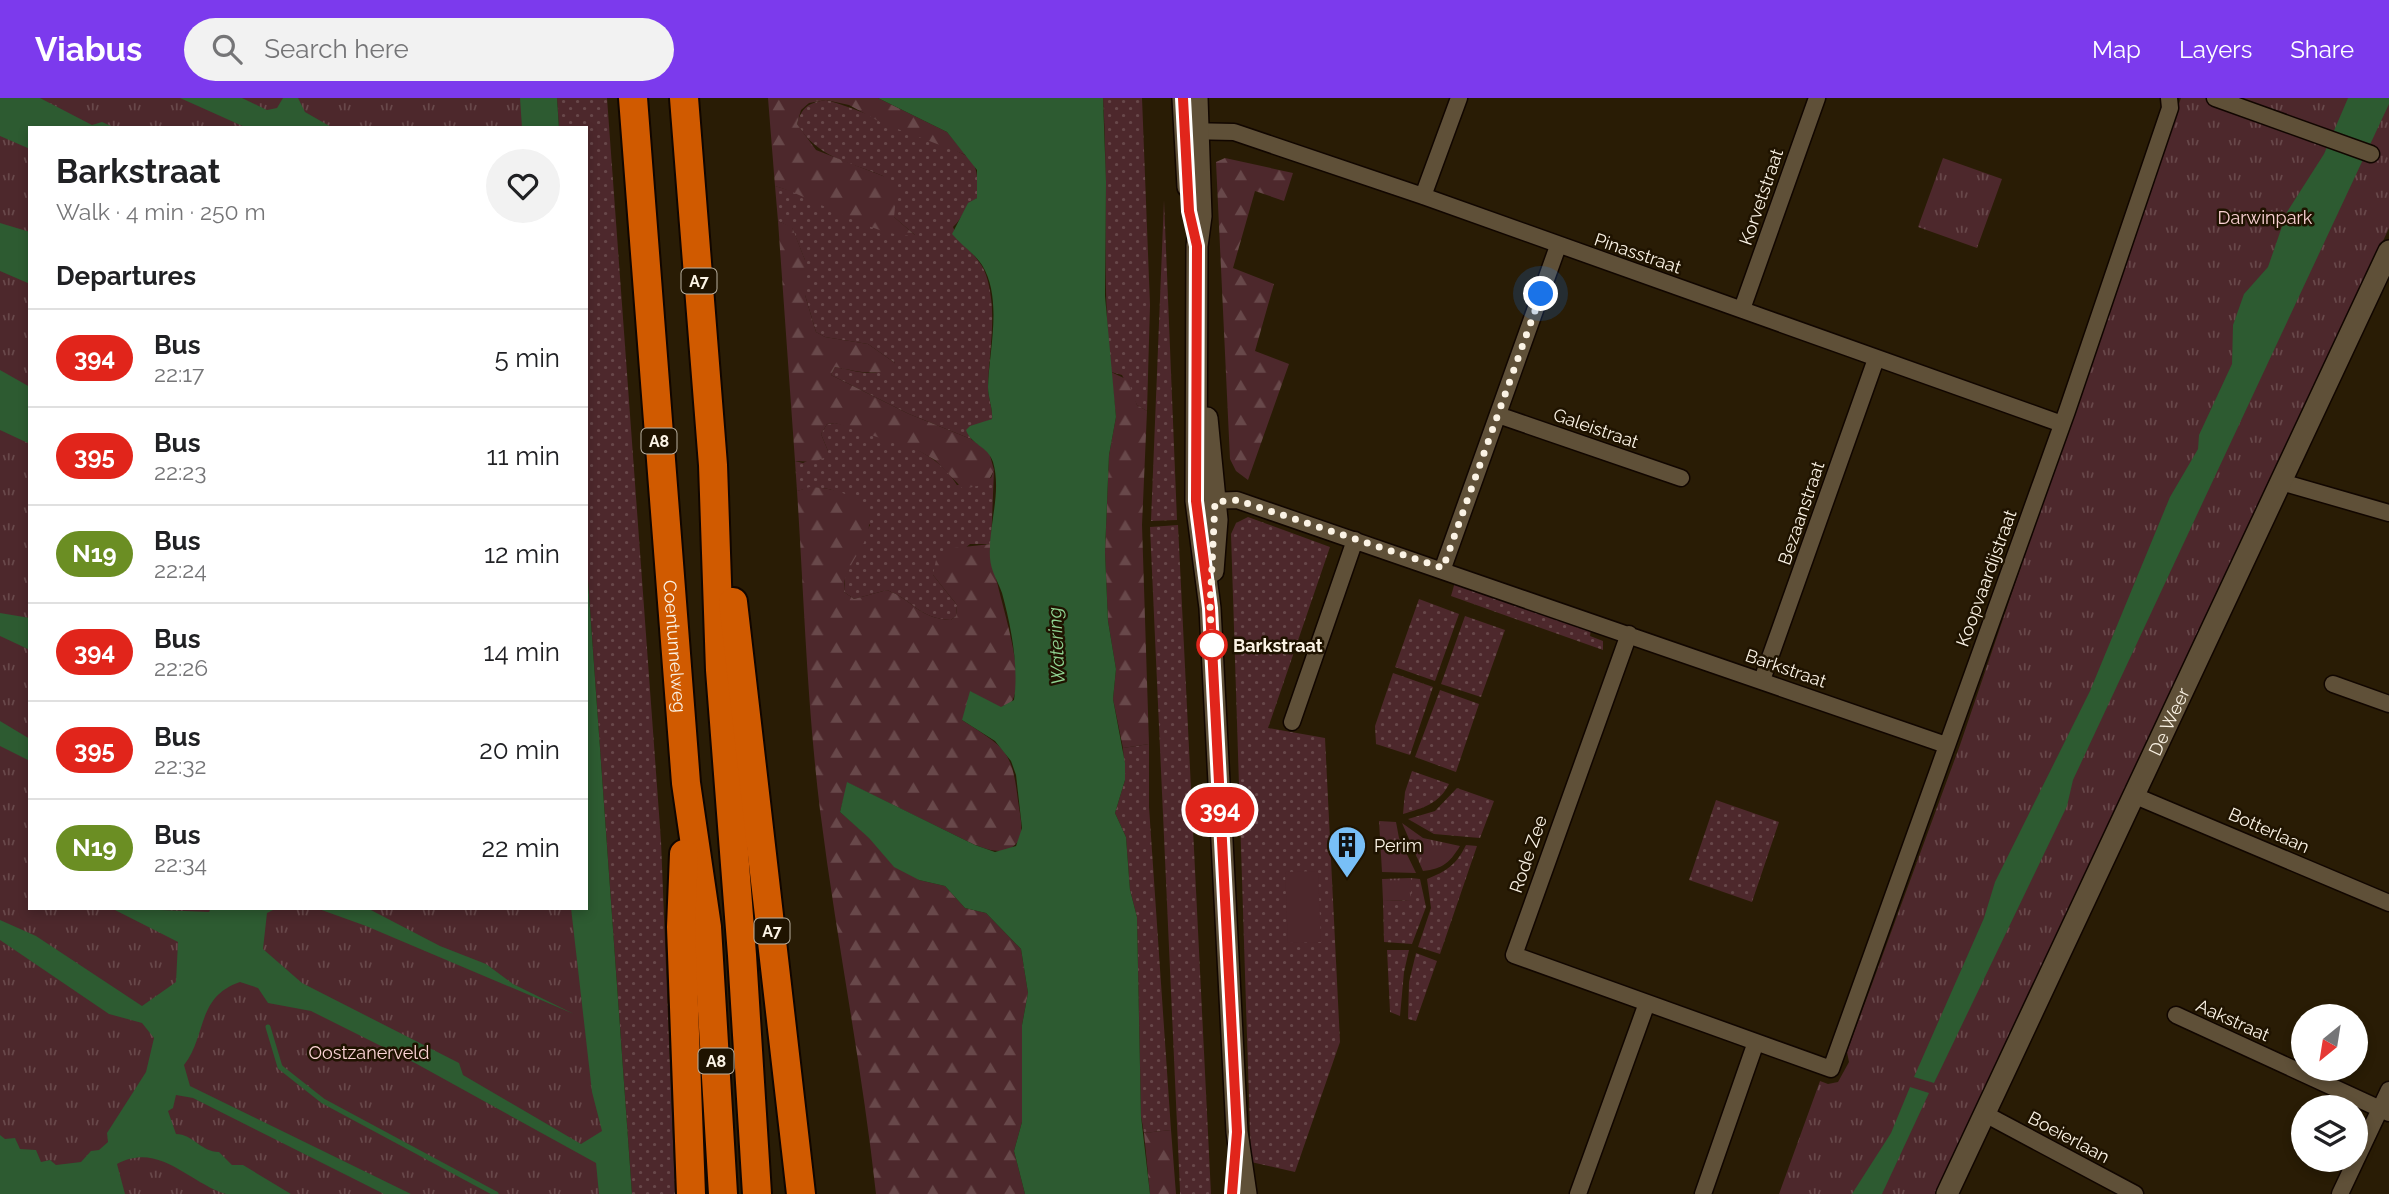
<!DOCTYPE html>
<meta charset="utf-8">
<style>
:root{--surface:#fff;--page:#f2f2f2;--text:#202124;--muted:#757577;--line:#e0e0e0;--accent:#7c3aed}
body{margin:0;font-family:Raleway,sans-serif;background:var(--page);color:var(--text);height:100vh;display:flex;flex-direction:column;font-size:26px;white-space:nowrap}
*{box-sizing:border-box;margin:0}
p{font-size:23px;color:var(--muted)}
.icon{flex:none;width:38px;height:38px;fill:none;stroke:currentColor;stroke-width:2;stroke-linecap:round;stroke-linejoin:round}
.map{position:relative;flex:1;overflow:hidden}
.drawer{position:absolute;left:28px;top:28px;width:560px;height:784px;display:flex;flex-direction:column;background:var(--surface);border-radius:0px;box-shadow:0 4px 10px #0003}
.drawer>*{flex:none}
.badge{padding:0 14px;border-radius:23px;font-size:24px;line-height:46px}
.needle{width:46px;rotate:210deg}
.buttons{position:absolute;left:2291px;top:906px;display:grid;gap:14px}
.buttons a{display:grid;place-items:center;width:77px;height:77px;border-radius:50%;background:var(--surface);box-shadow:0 4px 10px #0003;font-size:35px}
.you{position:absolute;width:35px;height:35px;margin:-18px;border:5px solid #fff;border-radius:50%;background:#1a73e8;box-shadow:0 0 0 10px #1a73e833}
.map>.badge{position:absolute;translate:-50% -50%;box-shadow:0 0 0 4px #fff}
h2{padding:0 28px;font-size:26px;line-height:63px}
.round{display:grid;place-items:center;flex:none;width:74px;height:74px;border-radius:37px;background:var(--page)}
.summary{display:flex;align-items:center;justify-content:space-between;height:119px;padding:0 28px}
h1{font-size:33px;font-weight:700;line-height:52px}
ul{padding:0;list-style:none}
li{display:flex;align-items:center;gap:21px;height:98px;padding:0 28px;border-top:2px solid var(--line)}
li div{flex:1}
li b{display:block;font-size:26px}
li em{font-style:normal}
li .badge{min-width:77px;font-weight:700;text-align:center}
header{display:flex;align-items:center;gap:42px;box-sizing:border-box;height:98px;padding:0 35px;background:var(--accent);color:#fff}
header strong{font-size:33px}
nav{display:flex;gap:38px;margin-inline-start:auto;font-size:24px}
.search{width:490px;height:63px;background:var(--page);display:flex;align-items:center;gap:18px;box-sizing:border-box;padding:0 24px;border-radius:38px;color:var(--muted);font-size:26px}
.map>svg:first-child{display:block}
</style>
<header>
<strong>Viabus</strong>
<div class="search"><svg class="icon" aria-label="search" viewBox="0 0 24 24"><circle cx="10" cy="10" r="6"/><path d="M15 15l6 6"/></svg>Search here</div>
<nav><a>Map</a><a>Layers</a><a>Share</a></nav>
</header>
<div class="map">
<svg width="2389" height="1096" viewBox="0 0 2389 1096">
<defs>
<pattern id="grass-dots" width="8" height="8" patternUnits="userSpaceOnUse" patternTransform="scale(1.75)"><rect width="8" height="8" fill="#4d282c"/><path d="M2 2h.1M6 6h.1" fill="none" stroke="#68484a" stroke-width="1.8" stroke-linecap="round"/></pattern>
<pattern id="forest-firs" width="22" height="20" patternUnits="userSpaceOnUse" patternTransform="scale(1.75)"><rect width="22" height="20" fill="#4d282c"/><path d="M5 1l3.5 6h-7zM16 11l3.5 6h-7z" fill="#68484a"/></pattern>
<pattern id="park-tufts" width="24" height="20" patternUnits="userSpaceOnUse" patternTransform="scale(1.75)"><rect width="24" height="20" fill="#4d282c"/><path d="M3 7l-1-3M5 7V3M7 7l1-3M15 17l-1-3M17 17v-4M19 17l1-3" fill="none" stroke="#68484a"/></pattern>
</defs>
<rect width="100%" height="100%" fill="#291c05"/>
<path fill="url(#grass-dots)" d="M557 0H607L661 743 675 1096H632L586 455V30H559Z
M1103 0H1142L1150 207 1147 313 1137 307 1122 277 1111 274C1101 183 1109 91 1103 0Z
M826 2C842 5 959 51 968 59 980 70 977 85 977 100 965 107 963 120 953 129 961 149 980 158 986 177 998 213 989 252 988 289 988 300 993 310 992 321L967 332 971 341 909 316 831 277 835 269C858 273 875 282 895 265L868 246 825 239 816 234 805 197V162L792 130 778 123 775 88 805 97 838 114 915 137 894 119 883 78C847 63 818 60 797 26 802 9 808 5 826 2Z
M1164 102 1177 422 1151 423Z
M835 325C877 335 933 347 957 387L991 380 994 372 991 446H970L933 477 957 507 956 518 951 522C917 520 915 503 887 492L854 501 844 494 845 478 870 427C846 400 837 382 797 393L795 363 803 365 828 353 821 336 827 326Z
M1248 419 1330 449 1268 630 1325 640 1340 944 1295 1074 1251 1064 1231 436 1236 425Z
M1178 427 1211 1096H1180V1093L1150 429Z
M1455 484 1591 531 1590 538 1603 543V552L1451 498Z
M1419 501 1459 516 1435 583 1395 569Z
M1465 518 1505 532 1481 599 1441 586Z
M1393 575 1433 589 1410 657 1376 646 1375 628Z
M1440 592 1479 606 1456 674 1415 659Z
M1149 646V709L1171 1032 1144 1035 1141 1018 1137 819 1130 792 1126 739 1115 715 1125 682 1123 650Z
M1412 673 1449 686C1439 706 1423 710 1403 716L1405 694Z
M1457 690 1494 703 1480 740 1434 736 1408 721 1435 713Z
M1716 702 1779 724 1752 804 1689 782Z
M1466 747 1477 748 1440 856 1418 849 1431 810 1427 781C1447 773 1456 767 1466 747Z
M1411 780 1420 781 1426 809 1412 846 1384 844 1383 803 1411 802Z
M1387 852H1409L1404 874 1400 918 1390 914Z
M1416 855 1437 863 1416 923 1408 921 1409 884Z"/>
<path fill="url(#forest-firs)" d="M768 0H878L947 34 966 57 882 25 849 7 826 2 809 5 801 12 797 26 816 52 883 78 894 89 896 99 894 119 916 138C871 139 819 101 775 88Z
M1225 60 1293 75 1284 103 1255 93 1233 170 1274 186 1255 253 1289 266 1248 382 1236 373 1230 361 1216 64Z
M778 123 792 129 805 162V197L816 234 825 239 868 246 895 265 893 271C871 278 856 273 835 269L831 277 909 316 971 341 989 354 994 372 987 386 963 391 935 362 919 353 835 325 827 326 821 336 828 353 826 359 814 364 795 363Z
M1111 274 1128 282 1137 307 1147 313 1142 427 1149 646 1123 650 1113 601 1116 571 1108 523 1105 454 1109 357 1116 319Z
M810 389C828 390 848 393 861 407 885 434 848 459 844 486V494L854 501 887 492C915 503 917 520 951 522L956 518 957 507 933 477 936 462 954 450 991 446C989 480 1034 582 1009 607L962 622C1005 650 1012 651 1018 703 1020 717 1023 727 1020 741 1008 759 992 753 975 747L848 685 840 714 919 782 945 788 965 810 986 815 1021 851 1028 895 1022 927V1024L1014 1053 1025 1096H876C862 967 836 840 820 712 807 606 804 499 797 393Z
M1171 1032 1176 1096H1150L1144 1035Z"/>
<path fill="url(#park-tufts)" d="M0 0H546L548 30H30V810H586L630 1096H0Z
M2181 0H2389V130L2145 660 1938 1096H1779L1820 983 1828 986 1838 984 1849 964 1847 954 1960 647Z
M1943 60 2002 81 1977 150 1918 129Z
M1379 723 1396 724 1399 740 1416 775 1382 774Z
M1402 725 1423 740 1460 748C1450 764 1443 771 1423 773Z
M1411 780V802L1383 803 1382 781Z"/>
<path fill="#4d282c" d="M1318 773 1321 844 1288 845 1285 774Z"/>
<path fill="#2d5b31" d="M0 0H40L92 27 102 24 116 30H30V51L0 38Z
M180 0H242L267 12 277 10 283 0H298L305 14 333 30H247Z
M520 0H557L559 30H522Z
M878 0H1103L1106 84 1105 198 1116 319 1109 357 1105 454 1108 523 1116 571 1113 601 1125 665V682L1115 715 1126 739 1130 792 1137 819 1141 1018 1150 1096H1025L1014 1053 1022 1024V927L1028 895 1021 851 986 815 965 810 945 788 919 782 894 769 869 740 840 714 847 684 975 747 995 754 1016 748 1022 730 1016 677 1011 663 995 643 962 622 970 593 1001 609 1014 602C1019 568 1011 528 1002 495 998 483 991 474 990 460 988 428 1002 395 993 364 988 348 971 347 966 332L970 328 992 321C993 310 988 300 988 289 989 252 1003 201 982 167 974 155 961 147 952 136L968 105 977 100V72L947 34Z
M2348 0H2389V6L2073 682 2067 708 1934 985 1914 979 1984 820 1995 784 2090 593 2170 399 2198 351 2199 337 2232 266 2233 227 2244 196 2268 169 2287 114 2324 56Z
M0 125 30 134V186L0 173Z
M0 272 30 289V346L0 332Z
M586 455 632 1096H599L596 1065 415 965 311 913 268 905 258 890 240 884C196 899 207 938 184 967L190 988 411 1096H384L193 1000 176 997 173 1010 168 1013 176 1036C193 1036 201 1054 219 1054L232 1067H243L291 1096C272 1096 244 1096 226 1096 189 1085 159 1043 117 1066L125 1096H0V1037L5 1041 15 1040 20 1051 36 1052 41 1064 50 1062 56 1067 81 1064 91 1053 99 1052 108 1044 107 1035 146 974 154 940 142 925 109 916 0 842V822L36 838 142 908 176 884 178 844 111 810 209 814 211 810H277L267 815 263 851 302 885 459 965 463 977 581 1046 602 1033 592 994 571 810H586Z
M0 515 30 520V552L0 538Z
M0 623 30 641V663L0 648Z
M316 810H367L440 848 486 866 513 886 574 916 366 828Z
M1910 989 1929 995 1882 1096H1852L1891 1035Z"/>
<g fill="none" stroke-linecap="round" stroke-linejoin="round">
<path stroke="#2d5b31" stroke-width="5" d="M268 929 280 969 323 1003 496 1096"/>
<g stroke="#110600" stroke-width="19">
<path id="street" d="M2215 0 2371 56
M1187 33 1234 34 1423 98 2062 326
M1423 98 1459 0
M1742 211 1817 0
M1498 317 1681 380
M2281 384 2389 415
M1206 403 1237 402 1946 647
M1443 470 1558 148
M1629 536 1514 857 1831 971 2067 313 2170 10 2169 0
M1762 582 1876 261
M2333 586 2389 606
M1292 624 1355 442
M2133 697 2389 805
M2176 917 2389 1015
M1985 1016 2135 1096
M1578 1096 1647 905
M1703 1096 1756 944
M2340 1096 2389 992"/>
</g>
<g stroke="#110600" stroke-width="24">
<g id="secondary">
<path d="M1183 0 1188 89"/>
<path d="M1197 0 1201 118 1197 148 1196 403 1210 510 1237 1034 1246 1096"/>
<path d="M1207 320 1217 422 1213 473"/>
<path id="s1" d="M1947 1096 2389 153"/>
</g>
</g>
<g stroke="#110600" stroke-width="32">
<g id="highway">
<path id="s2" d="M633 0 686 685 707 829 723 1096"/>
<path d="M684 0 713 367 720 572 742 857 757 1096"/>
<path d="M733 504 801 1096"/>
<path d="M684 756 681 829 691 1096"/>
</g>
</g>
<use href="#street" stroke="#5f5038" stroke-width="16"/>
<use href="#secondary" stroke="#5f5038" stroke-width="21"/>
<use href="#highway" stroke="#d05a00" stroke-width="28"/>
</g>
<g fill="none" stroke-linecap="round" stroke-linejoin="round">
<g stroke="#fff" stroke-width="16">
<path id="line" d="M1183 0 1189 113 1197 148 1196 403 1210 510 1237 1034 1232 1096"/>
</g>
<use href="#line" stroke="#e1251b" stroke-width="10"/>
<path stroke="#fbf3e5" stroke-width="7" stroke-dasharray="0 12.6" d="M1212 547 1210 510 1215 404 1237 402 1443 470 1541 196"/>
</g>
<defs>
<g id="building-pin" transform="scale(2.0125)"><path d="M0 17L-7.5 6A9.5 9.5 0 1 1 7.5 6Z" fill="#78bff7" stroke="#1f1300"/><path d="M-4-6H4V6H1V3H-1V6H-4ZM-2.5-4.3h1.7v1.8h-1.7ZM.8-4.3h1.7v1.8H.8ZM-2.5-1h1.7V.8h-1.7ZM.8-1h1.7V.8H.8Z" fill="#111"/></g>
</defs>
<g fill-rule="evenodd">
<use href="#building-pin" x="1347" y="747"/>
</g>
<circle fill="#fff" stroke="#e1251b" stroke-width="3.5" cx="1212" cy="547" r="14"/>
<g text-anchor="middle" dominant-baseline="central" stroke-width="5" stroke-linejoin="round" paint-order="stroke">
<g fill="#1f1300" stroke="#b9b0a0" stroke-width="2">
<rect x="681.5" y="170.5" width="35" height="25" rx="5"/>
<rect x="641.5" y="330.5" width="35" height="25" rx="5"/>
<rect x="754.5" y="820.5" width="35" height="25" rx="5"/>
<rect x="698.5" y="950.5" width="35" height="25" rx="5"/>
</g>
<g font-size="16" font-weight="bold" fill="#fbf3e5">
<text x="699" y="183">A7</text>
<text x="659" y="343">A8</text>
<text x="772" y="833">A7</text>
<text x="716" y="963">A8</text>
</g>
<g font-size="18" fill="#fbf3e5" stroke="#1f1300">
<text transform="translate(1761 99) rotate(-71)">Korvetstraat</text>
<text transform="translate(1638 155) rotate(19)">Pinasstraat</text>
<text transform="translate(1596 330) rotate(19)">Galeistraat</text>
<text transform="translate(1801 415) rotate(-71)">Bezaanstraat</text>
<text transform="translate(1986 480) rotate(-70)">Koopvaardijstraat</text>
<text stroke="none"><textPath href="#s2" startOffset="550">Coentunnelweg</textPath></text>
<text transform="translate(1786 570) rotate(19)">Barkstraat</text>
<text stroke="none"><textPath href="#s1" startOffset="522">De Weer</textPath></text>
<text transform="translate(2269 732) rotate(24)">Botterlaan</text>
<text transform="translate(1528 756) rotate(-71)">Rode Zee</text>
<text transform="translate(2233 922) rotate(24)">Aakstraat</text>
<text transform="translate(2069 1039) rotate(28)">Boeierlaan</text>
</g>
<g font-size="18" fill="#fcd3d5" stroke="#1f1300">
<text x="2265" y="119">Darwinpark</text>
<text x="369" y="954">Oostzanerveld</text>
</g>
<g font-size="18" font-weight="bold" fill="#fbf3e5" stroke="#1f1300" text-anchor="start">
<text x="1233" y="547">Barkstraat</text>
</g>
<g font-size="18" fill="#fbf3e5" stroke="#1f1300" text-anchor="start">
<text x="1374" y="747">Perim</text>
</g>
<g font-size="19" font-style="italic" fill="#91d693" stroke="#1f1300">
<text transform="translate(1056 548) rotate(-93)">Watering</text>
</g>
</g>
</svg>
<div class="buttons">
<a><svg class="needle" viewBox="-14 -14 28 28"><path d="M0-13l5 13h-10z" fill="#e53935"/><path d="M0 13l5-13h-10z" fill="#757577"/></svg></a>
<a><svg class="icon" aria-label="layers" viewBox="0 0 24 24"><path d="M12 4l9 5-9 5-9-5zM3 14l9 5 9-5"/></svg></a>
</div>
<div class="you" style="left:1541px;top:196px"></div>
<b class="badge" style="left:1220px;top:712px;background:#e1251b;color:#fff">394</b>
<section class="drawer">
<div class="summary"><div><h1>Barkstraat</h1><p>Walk · 4 min · 250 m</p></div><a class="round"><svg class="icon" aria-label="heart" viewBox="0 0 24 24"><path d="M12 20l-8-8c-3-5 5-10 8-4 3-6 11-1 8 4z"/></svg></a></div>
<h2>Departures</h2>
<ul>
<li><span class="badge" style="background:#e1251b;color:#fff">394</span><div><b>Bus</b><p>22:17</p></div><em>5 min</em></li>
<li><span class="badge" style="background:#e1251b;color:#fff">395</span><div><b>Bus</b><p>22:23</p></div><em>11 min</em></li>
<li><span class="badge" style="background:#6b8e23;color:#fff">N19</span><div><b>Bus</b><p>22:24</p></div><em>12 min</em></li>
<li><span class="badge" style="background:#e1251b;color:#fff">394</span><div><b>Bus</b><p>22:26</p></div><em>14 min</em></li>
<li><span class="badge" style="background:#e1251b;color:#fff">395</span><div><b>Bus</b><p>22:32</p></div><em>20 min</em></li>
<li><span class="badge" style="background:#6b8e23;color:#fff">N19</span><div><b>Bus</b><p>22:34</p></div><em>22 min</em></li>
</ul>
</section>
</div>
